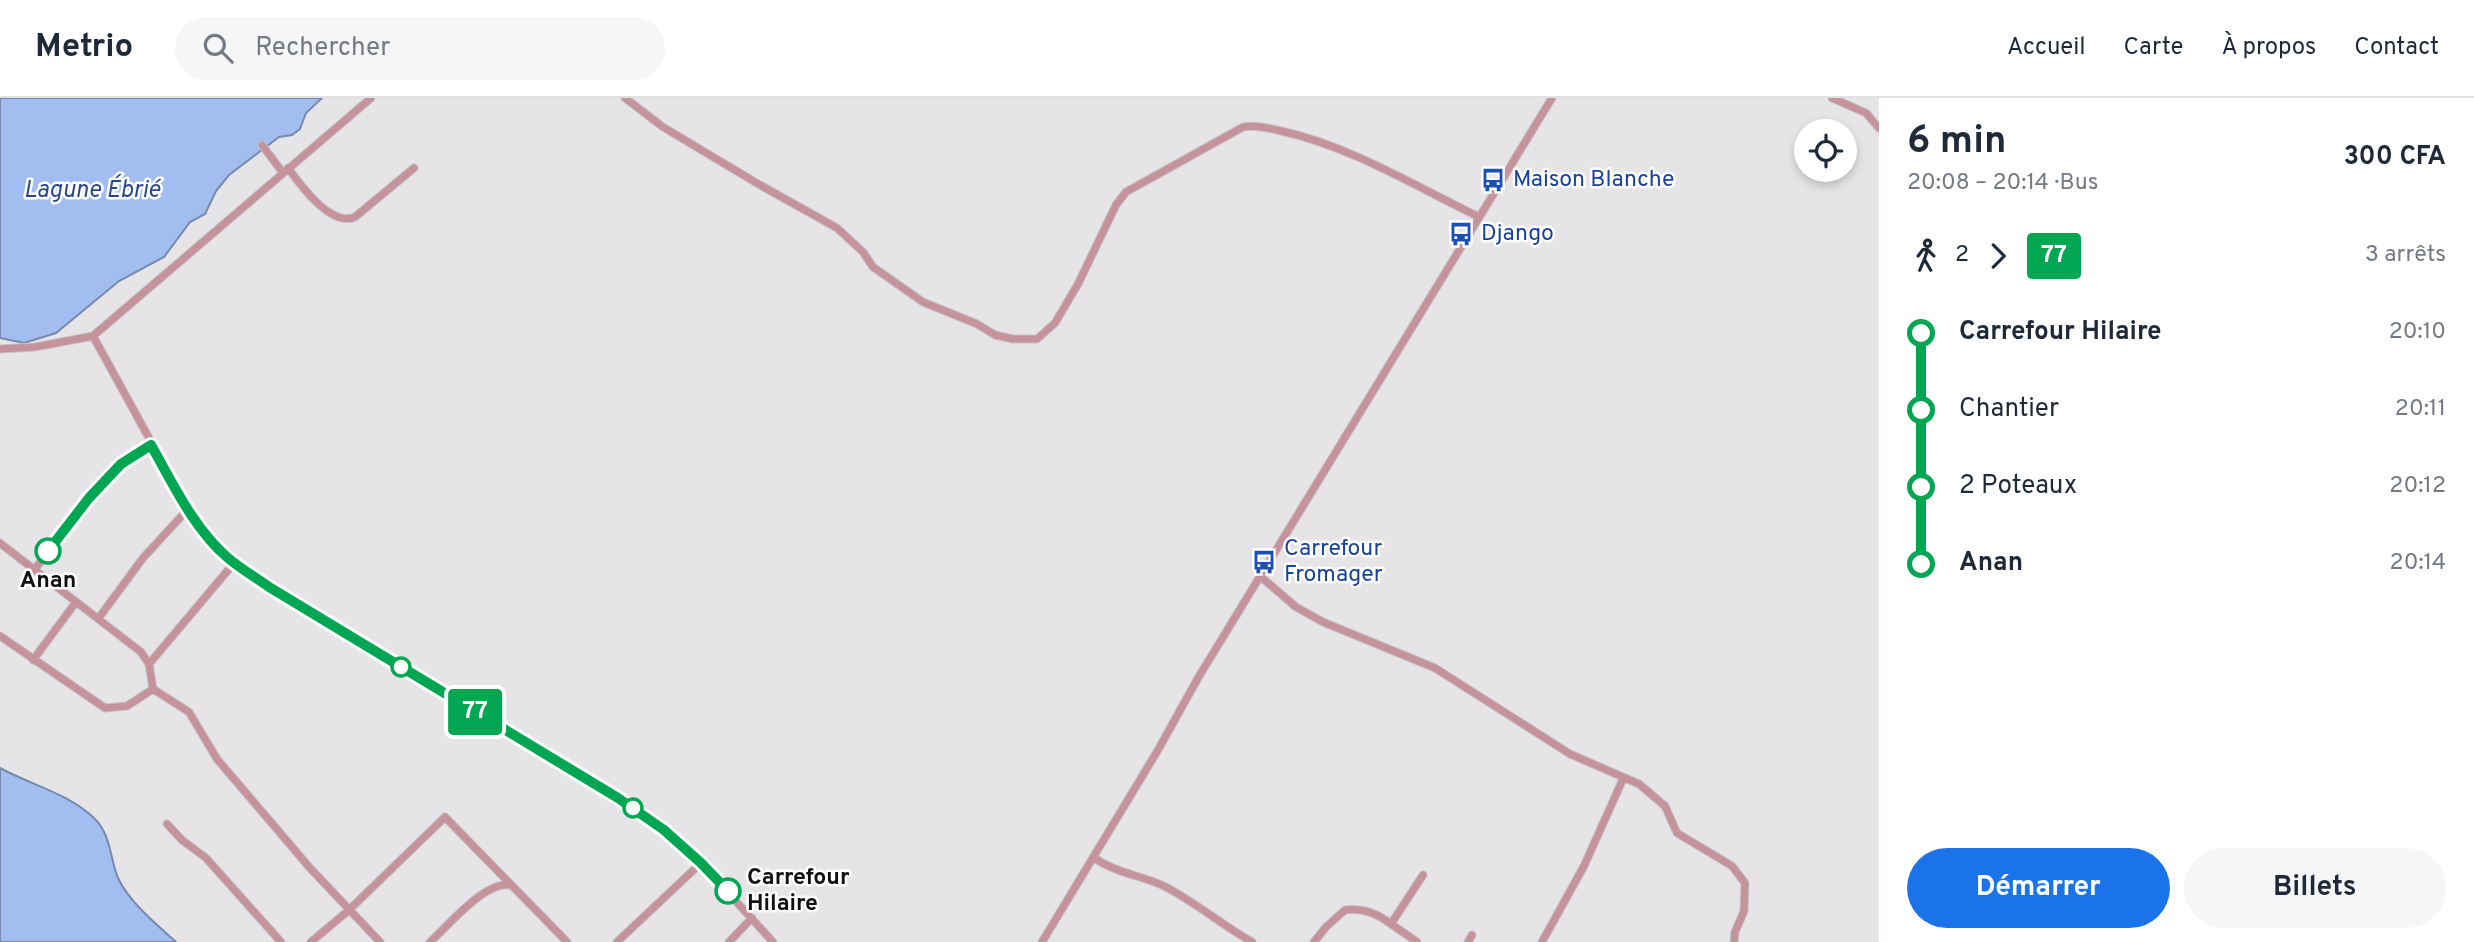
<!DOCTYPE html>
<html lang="fr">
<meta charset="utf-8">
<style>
:root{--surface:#fff;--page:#f6f6f7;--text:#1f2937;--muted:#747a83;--line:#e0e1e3;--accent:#1a73e8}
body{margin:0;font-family:Overpass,sans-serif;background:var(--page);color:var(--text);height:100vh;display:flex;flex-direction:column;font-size:26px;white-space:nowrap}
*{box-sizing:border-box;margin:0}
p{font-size:23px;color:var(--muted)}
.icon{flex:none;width:38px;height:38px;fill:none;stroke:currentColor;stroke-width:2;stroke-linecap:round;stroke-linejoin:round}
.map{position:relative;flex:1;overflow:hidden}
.sheet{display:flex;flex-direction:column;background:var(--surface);width:595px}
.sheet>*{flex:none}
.badge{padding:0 14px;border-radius:5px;font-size:24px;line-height:46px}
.tools{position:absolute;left:1794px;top:21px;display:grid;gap:14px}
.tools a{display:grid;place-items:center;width:63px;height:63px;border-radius:50%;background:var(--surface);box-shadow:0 4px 10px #0003;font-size:35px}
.map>.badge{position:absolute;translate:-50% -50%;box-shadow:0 0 0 4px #fff}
.legs{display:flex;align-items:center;gap:10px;height:77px;padding:0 28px;font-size:23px}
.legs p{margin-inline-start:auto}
.headline{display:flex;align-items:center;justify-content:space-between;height:119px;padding:0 28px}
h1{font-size:38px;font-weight:700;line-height:52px}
.cta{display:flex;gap:14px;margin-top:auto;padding:14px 28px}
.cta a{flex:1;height:80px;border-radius:42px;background:var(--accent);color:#fff;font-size:28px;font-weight:700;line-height:80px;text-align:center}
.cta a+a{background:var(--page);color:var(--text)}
ul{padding:0 28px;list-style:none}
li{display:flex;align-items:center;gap:24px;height:77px;font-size:26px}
li i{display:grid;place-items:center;width:10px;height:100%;margin:0 9px;background:currentColor}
li i::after{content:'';width:18px;height:18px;margin:-9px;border:5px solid;border-radius:50%;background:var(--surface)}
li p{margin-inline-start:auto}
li:first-child i{background:linear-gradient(#0000 50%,currentColor 0)}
li:last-child i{background:linear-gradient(currentColor 50%,#0000 0)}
header{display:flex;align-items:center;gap:42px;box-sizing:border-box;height:98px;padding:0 35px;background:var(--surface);border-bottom:2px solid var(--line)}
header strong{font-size:33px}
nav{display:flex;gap:38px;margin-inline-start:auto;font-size:24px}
.search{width:490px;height:63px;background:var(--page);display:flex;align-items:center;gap:18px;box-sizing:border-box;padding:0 24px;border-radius:38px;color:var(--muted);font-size:26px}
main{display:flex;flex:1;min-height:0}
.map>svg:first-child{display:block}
</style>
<header>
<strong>Metrio</strong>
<div class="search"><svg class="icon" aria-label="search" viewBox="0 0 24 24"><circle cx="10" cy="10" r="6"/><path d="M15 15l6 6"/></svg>Rechercher</div>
<nav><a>Accueil</a><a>Carte</a><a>À propos</a><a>Contact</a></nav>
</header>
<main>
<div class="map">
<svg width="1879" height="844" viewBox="0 0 1879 844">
<rect width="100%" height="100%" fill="#e6e4e7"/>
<path fill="#a2bef1" stroke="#778aae" stroke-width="2" d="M0 0H322L306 15 300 31 292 37 279 39 229 77 216 93 205 116 190 124 164 159 119 183 56 235 24 245 0 240Z
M0 670C31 687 68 695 95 721 111 737 110 761 118 780 129 804 157 827 176 844H0Z"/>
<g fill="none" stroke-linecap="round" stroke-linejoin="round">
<g stroke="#c4c2c5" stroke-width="9">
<path id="street" d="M625 0 663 29 760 87 837 130 863 154 873 169 923 204 977 226 995 237 1013 241H1037L1055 225 1078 186 1116 107 1126 94 1243 29C1256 27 1268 30 1281 33 1350 48 1415 88 1479 119
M1832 0 1866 15 1879 30
M262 47 283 75
M288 70C301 88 331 129 355 119L414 70
M93 238 188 411 206 436 229 461 269 489 618 700 664 732 701 765 773 844
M0 251 35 249 93 238 371 0
M0 445 141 554 149 566 153 591 189 614 217 661 310 770 380 844
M35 471 89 400 121 366 151 347
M1261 479 1296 509 1323 524 1435 570 1570 656 1639 686 1665 708 1677 735 1732 768 1745 785 1744 813 1735 834 1734 844
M98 521 143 460 188 411
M0 538 105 610 127 608 153 591
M33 562 76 504
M149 566 234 465
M167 726 182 742 206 760 281 844
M1093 759C1115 775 1140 777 1164 788 1195 804 1222 827 1252 844
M1391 826 1417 844
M311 844 349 812 445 719 567 844
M430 844C448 828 484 784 509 787
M617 844 701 765
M729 844 752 820
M1042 844 1158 652 1198 580 1552 0
M1314 844 1326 829 1345 812C1364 810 1376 815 1391 826L1423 777
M1468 844 1472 837
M1542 844 1584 768 1623 681"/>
</g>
<use href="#street" stroke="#c6929b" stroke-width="7"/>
</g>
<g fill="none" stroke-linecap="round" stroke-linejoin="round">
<g stroke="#fff" stroke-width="16">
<path id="line-1" d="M48 453 89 400 121 366 151 347C173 386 194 431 228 460 241 471 255 479 269 489L618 700 664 732 701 765 728 793"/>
</g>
<use href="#line-1" stroke="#00a651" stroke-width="10"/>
</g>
<defs>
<g id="bus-bare" transform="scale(1.89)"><path d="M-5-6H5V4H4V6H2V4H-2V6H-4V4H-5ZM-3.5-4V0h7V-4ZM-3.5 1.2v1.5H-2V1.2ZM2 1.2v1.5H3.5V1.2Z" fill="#1a4fb4" stroke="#fff" stroke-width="2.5" paint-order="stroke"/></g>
</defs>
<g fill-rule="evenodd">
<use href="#bus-bare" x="1493" y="82"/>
<use href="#bus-bare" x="1461" y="136"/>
<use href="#bus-bare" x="1264" y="464"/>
</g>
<g fill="#fff" stroke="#00a651" stroke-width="3.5">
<circle cx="48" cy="453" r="12"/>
<circle cx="401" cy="569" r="9"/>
<circle cx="633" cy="710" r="9"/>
<circle cx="728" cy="793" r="12"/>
</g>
<g text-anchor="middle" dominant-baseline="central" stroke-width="5" stroke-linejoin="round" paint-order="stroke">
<g font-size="23" fill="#164399" stroke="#fff" text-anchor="start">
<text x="1513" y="82">Maison Blanche</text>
<text x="1481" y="136">Django</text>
<text x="1284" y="451">Carrefour<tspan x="1284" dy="26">Fromager</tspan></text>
</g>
<g font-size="23" font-weight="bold" fill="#121112" stroke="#fff">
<text x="48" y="483">Anan</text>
<text x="747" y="780" text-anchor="start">Carrefour<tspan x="747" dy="26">Hilaire</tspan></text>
</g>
<g font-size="24" font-style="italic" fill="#2a4986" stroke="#fff">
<text x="92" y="93">Lagune Ébrié</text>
</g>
</g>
</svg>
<div class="tools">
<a><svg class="icon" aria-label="locate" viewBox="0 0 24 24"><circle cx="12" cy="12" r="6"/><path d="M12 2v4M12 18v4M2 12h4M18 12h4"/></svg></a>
</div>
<b class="badge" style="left:475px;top:614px;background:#00a651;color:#fff">77</b>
</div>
<section class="sheet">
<div class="headline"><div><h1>6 min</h1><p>20:08 – 20:14 · Bus</p></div><b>300 CFA</b></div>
<div class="legs"><svg class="icon" aria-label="walk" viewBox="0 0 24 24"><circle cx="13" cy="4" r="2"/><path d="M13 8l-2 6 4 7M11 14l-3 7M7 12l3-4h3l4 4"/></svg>2<svg class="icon" aria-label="forward" viewBox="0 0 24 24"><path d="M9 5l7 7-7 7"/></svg><b class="badge" style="background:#00a651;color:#fff">77</b><p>3 arrêts</p></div>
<ul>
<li><i style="color:#00a651"></i><b>Carrefour Hilaire</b><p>20:10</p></li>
<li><i style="color:#00a651"></i><span>Chantier</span><p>20:11</p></li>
<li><i style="color:#00a651"></i><span>2 Poteaux</span><p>20:12</p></li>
<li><i style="color:#00a651"></i><b>Anan</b><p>20:14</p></li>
</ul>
<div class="cta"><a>Démarrer</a><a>Billets</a></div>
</section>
</main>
